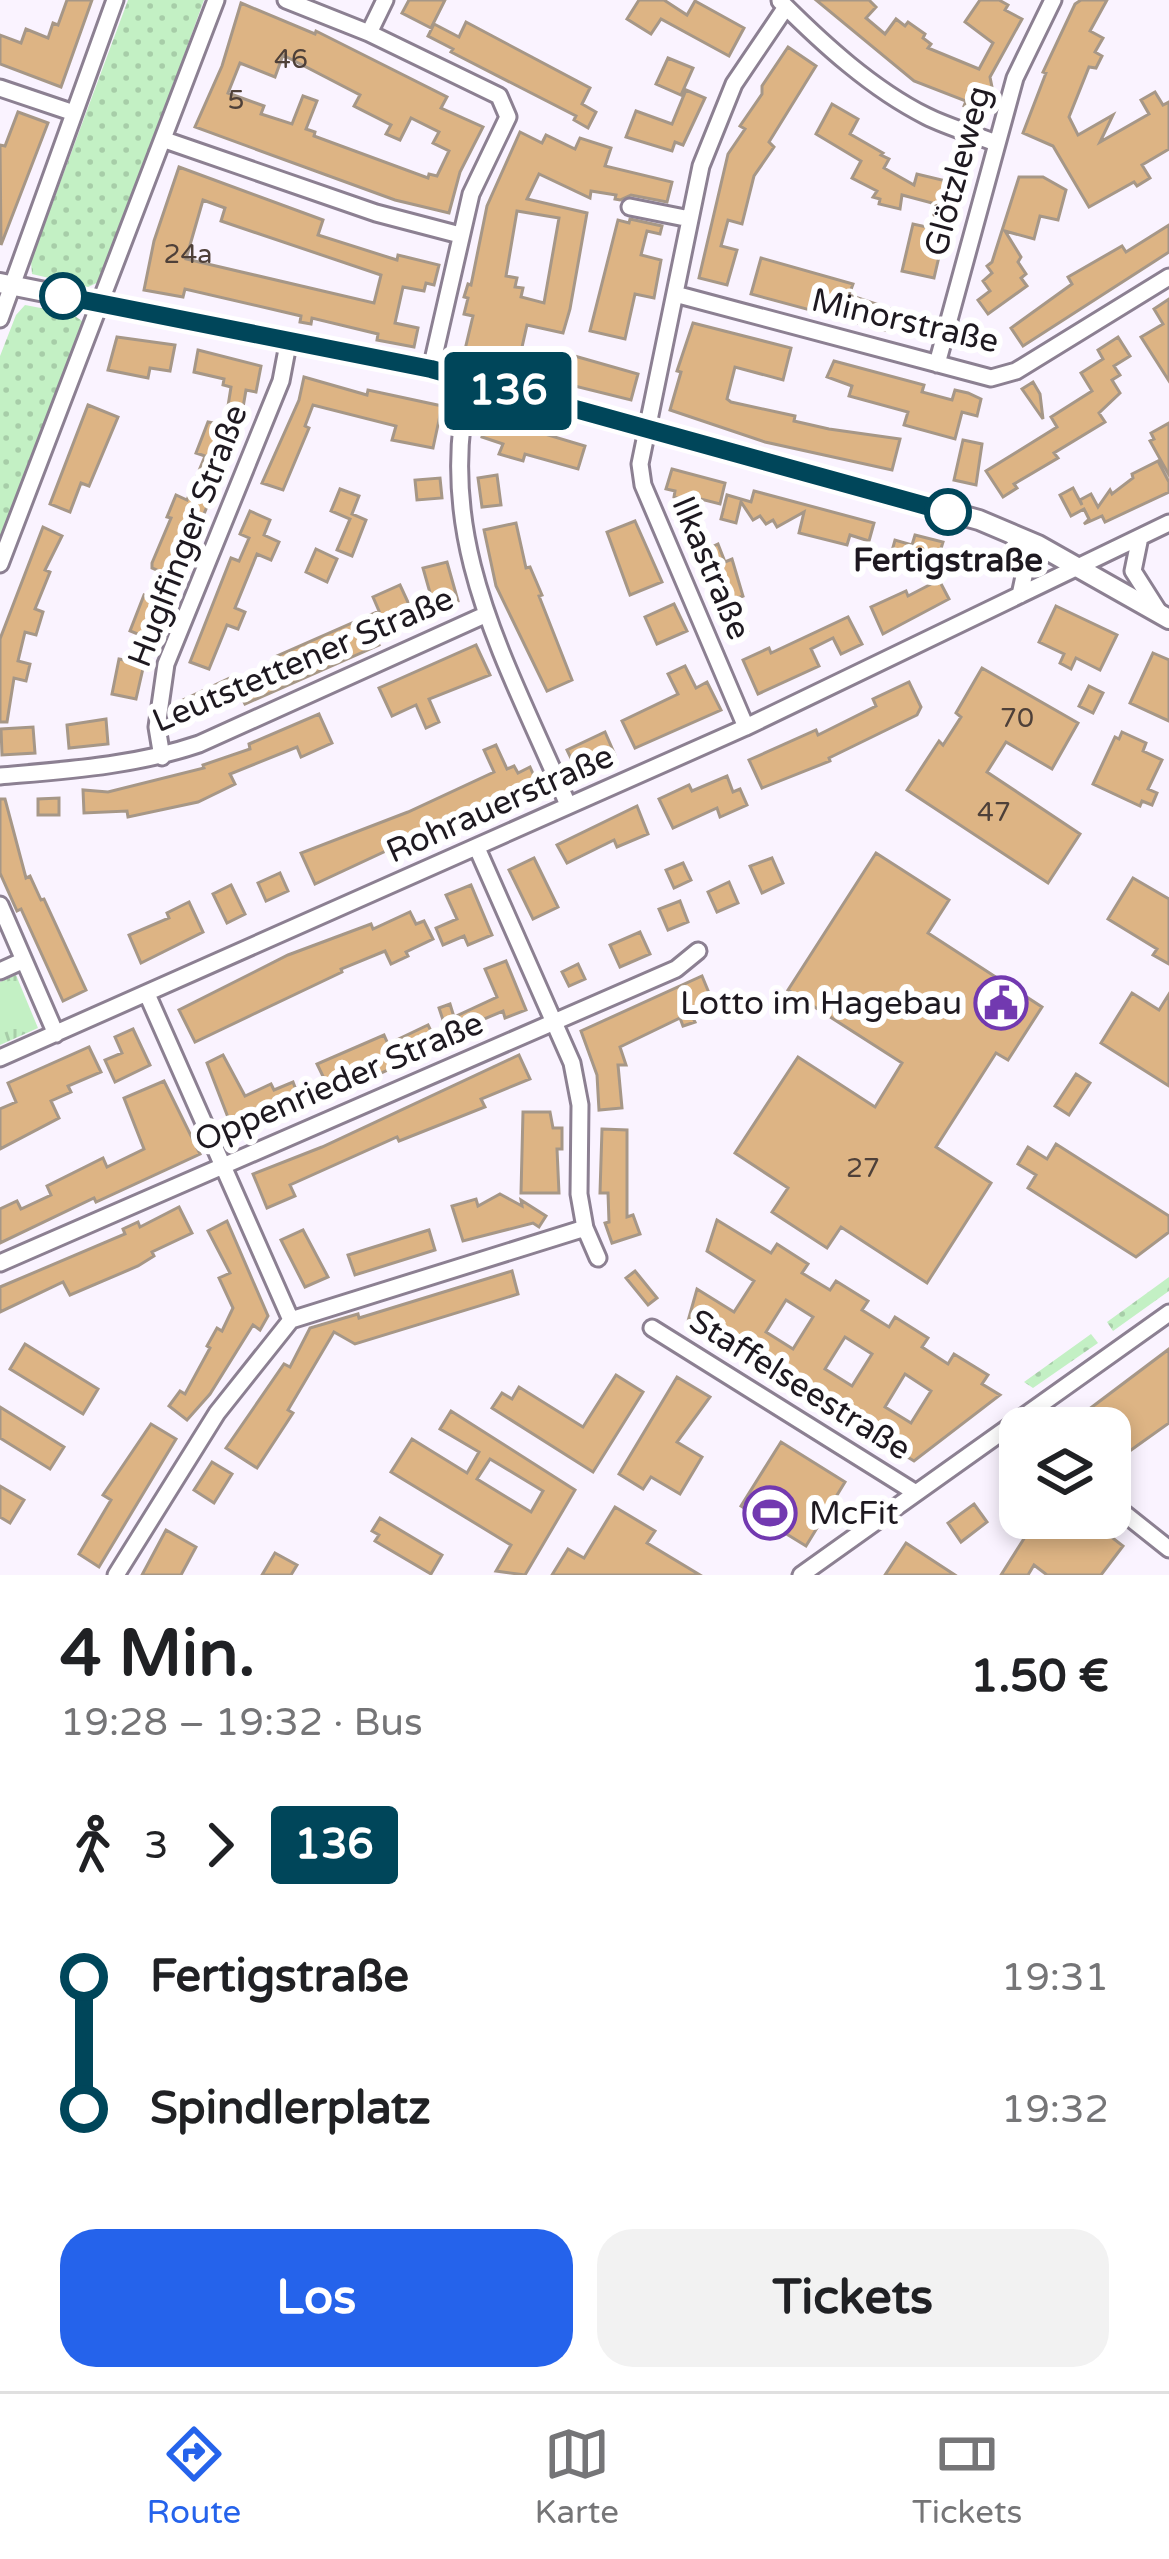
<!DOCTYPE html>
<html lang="de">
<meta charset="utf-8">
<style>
:root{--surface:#fff;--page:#f2f2f2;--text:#202124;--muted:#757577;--line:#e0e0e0;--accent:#2563eb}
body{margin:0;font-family:"Varela Round",sans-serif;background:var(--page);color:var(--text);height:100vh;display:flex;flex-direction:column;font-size:45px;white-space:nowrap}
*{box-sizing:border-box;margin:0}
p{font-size:39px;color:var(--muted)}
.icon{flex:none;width:66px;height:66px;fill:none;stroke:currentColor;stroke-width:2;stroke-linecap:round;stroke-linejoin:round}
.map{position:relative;height:1575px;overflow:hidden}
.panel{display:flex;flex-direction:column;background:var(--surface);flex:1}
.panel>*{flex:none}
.badge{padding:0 24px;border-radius:9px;font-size:42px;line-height:78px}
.controls{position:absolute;left:999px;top:1407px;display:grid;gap:24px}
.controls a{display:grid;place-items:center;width:132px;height:132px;border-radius:24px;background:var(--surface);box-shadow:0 6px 18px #0003;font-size:60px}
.map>.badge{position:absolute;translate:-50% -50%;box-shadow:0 0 0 6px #fff}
.legs{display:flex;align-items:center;gap:18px;height:132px;padding:0 60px;font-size:39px}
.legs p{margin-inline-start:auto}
.overview{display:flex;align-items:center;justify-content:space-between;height:204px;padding:0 60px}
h1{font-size:66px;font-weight:700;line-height:90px}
.primary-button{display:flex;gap:24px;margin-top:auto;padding:24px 60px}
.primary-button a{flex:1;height:138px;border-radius:36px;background:var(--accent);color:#fff;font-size:48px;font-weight:700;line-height:138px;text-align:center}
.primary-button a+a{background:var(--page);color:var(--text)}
ul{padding:0 60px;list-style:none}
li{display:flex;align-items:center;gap:42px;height:132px;font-size:45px}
li i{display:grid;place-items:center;width:18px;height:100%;margin:0 15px;background:currentColor}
li i::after{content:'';width:30px;height:30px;margin:-15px;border:9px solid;border-radius:50%;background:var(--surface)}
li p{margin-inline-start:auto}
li:first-child i{background:linear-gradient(#0000 50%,currentColor 0)}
li:last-child i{background:linear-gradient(currentColor 50%,#0000 0)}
.dock{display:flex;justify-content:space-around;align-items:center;height:168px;border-top:3px solid var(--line);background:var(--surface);font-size:33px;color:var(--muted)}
.dock a{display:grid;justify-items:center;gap:6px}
.dock .selected{color:var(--accent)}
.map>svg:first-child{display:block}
</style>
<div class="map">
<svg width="1169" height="1575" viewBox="0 0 1169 1575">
<defs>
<pattern id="grass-dots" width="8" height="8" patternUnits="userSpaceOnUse" patternTransform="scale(3)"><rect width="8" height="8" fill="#c3f0c4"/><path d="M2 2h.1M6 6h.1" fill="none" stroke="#a7cda8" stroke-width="1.8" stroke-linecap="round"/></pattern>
<pattern id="park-tufts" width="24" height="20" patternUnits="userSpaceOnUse" patternTransform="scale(3)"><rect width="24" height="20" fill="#c3f0c4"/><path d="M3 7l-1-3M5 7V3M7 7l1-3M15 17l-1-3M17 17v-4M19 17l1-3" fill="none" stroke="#a7cda8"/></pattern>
</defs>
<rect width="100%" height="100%" fill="#faf3ff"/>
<path fill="url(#grass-dots)" d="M128 0H204L103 280 88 287 32 274 31 261Z
M25 305 72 314 82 321V332L0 538V356L16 315Z
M1169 1277V1291L1113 1331 1107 1322Z
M1091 1334 1098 1343 1033 1388 1024 1382Z"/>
<path fill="url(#park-tufts)" d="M16 975 38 1028 0 1045V982Z"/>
<path fill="#ddb484" stroke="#a69787" stroke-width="3" fill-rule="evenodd" d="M67 0H92L61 87 0 64V35L21 43 26 29 48 38 53 23 58 25Z
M409 0H445L431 28 402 13Z
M639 0H664L687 15 695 1 744 28 729 56 661 19 651 34 627 19Z
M816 0H869L876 7 866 18 885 34 896 19 905 26 908 22 925 34 923 38 931 44 928 48 979 69 993 43 965 22 980 0H999L1008 5 1005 10 1022 19 990 77 992 87 979 113 964 106 966 101 914 81Z
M1081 0H1107L1090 31 1103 38 1095 52 1102 56 1096 68 1089 67 1069 117 1078 135 1113 115 1100 142 1149 114 1141 100 1155 92 1163 105 1169 102V149L1142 165 1150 178 1137 186 1134 182 1089 207 1053 146 1023 133 1046 73 1043 72 1075 4Z
M241 3 315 34 316 31 447 97 441 108 483 127 460 172 449 213 395 200 195 127 222 66ZM283 55 360 95 354 106 391 125 386 134 400 140 411 118 439 132 433 143 449 151 437 176 429 174 428 178 314 136 315 132 306 129 317 101 303 96 292 124 261 114 264 106 228 93 240 63 275 77Z
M466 22 590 88 582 104 596 112 588 128 574 120 576 116 451 52 453 49 428 36 434 24 459 37Z
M788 47 816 66 769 142 774 147 754 176 742 224 728 220 721 246 737 250 727 285 699 278 728 154 745 129 740 126 762 94V86Z
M668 58 693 68 681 95 656 84Z
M686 90 705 98 683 145 675 142 672 151 626 137 636 111 672 124Z
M832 104 858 119 850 134 883 153 881 155 889 159 884 168 914 185 917 174 963 185 957 209 953 208 945 231 934 278 902 271 913 224 931 228 936 204 902 195 900 209 879 204 880 199 873 197 877 191 852 178 861 161 816 134Z
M18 112 48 123 1 245 0 145 5 146Z
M520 132 542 143 546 135 575 149 580 138 611 148 605 166 672 182 667 202 631 195 620 200 615 199 616 195 591 191 590 198 539 174 527 199 587 213 570 309 563 333 527 325 520 356 496 350 492 365 463 358 473 316 464 314 468 298 464 297 468 284 471 285 487 206ZM517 211 559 218 544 303 521 297 523 288 515 287 517 278 506 276Z
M179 167 323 220 318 235 397 260 398 255 439 265 434 285 426 283 424 291 403 287 395 323 418 328 414 347 377 340 378 334 312 318 311 324 300 322 301 316 185 289 183 297 144 290 154 241ZM203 200 225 208 221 221 381 275 374 303 186 259Z
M1019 177H1043L1066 190 1058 220 1040 216 1034 239 1005 231 1021 257 1018 262 1026 274 1021 278 1027 286 988 314 978 300 990 291 983 281 992 273 987 266 992 262Z
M630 219 662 226 660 234 647 231 641 255 661 260 654 298 635 294 625 339 590 331 618 220 629 223Z
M1169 225V252L1023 346 1011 328 1072 284 1068 277 1122 246 1126 252Z
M761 258 853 284 849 295 894 310 888 331 751 294Z
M1169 299V381L1141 337 1163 324 1154 309Z
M693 323 791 348 783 380 735 367 727 399 731 402 795 416 794 421 829 429 900 439 892 470 765 442 670 410 681 372 677 371Z
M117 337 175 345 170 371 150 368 148 378 108 370Z
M1118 337 1130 356 1114 366 1120 375 1112 380 1120 393 1099 413 1105 422 1054 453 1058 458 1014 484 1017 488 1003 497 986 471 1057 427 1051 417 1092 391 1081 373 1103 359 1098 350Z
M198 350 261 366 256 392 246 390 240 425 153 640 130 631 144 595 153 599 164 573 152 568V563L171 518 167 517 176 495 187 500 205 456 196 453 208 422 225 425 231 387 223 385 224 379 194 372Z
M571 355 638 374 631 400 518 372 523 357 567 370Z
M834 361 924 385 922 392 952 400 955 390 968 393 981 399 977 416 962 412 955 439 904 425 908 412 849 396 852 386 827 377Z
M304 377 367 395 368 390 442 406 433 448 392 440 396 426 313 405 305 426 309 428 283 490 262 483 299 400Z
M1033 382 1040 394 1043 419 1022 389Z
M88 405 118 417 89 486 81 483 70 512 50 504Z
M488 417 585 446 578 469 525 454 523 461 499 454 503 444 482 437Z
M1169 423V475L1150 441 1154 439 1151 433Z
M963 440 982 444 976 485 954 480Z
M1158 461 1169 482V492L1105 522 1102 516 1084 524 1089 519 1084 509 1071 516 1060 495 1073 488 1082 505 1080 500 1091 494 1098 507 1110 490 1112 494 1133 478 1132 474Z
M672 469 725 483 720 504 689 496 687 501 674 497 675 491 666 489Z
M497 475 501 505 482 507 478 478Z
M440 478 442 498 417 500 415 480Z
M340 489 359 496 352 514 366 520 352 556 337 550 350 519 331 511Z
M754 491 874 523 869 541 850 535 847 545 799 533 804 512 777 527 773 520 766 524 760 516 753 520 741 502 736 523 721 519 727 495 751 502Z
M250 511 270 520 264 535 279 542 271 560 257 554 235 608 245 612 238 629 227 625 209 669 190 662 231 558 239 561 249 538 240 534Z
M635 521 662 582 630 595 607 532Z
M516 523 526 568 530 567 542 595 539 596 572 680 547 691 496 586 484 530Z
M43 527 62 536 45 570 50 572 35 609 43 612 36 635 25 632 18 661 30 664 26 681 14 678 7 722H0V639Z
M915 535 943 542 939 555 922 550 932 567 890 558 895 540 912 545Z
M718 544 725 562 732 559 743 596 733 600 748 631 734 637 697 554Z
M316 549 337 559 327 582 306 572Z
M447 562 458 601 434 607 423 568Z
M939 580 949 599 883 634 871 607 906 591 908 596Z
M400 585 413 613 373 631 379 645 245 704 242 698 196 718V712L185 709 181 701 232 677 235 683 280 662 277 656 379 611 373 597Z
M674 604 687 631 657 644 645 617Z
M1056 606 1117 635 1100 670 1076 658 1071 669 1060 663 1064 654 1039 642Z
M848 617 862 644 841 654 833 638 811 649 819 666 758 694 743 660 769 648 771 653Z
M476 645 490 675 429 699 439 722 426 728 416 705 392 716 379 688Z
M1153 653 1169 660V721L1130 703Z
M119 659 144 664 136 699 112 694Z
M685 666 696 688 707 682 721 710 635 748 622 721 678 694 668 674Z
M982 668 1078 723 1052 769 1006 742 987 772 1080 834 1048 883 907 790 939 741 943 745 961 717 956 713Z
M909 682 921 707 917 715 829 758 830 761 762 788 749 760 816 730 818 735 876 706 873 699Z
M1089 686 1103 693 1093 713 1079 706Z
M319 714 332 743 301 757 297 747 230 774 235 784 198 802 128 817 127 811 84 813 83 790 108 792 204 768 203 765 250 749 249 744Z
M106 719 108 744 69 748 67 725Z
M33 727 35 753 2 755 1 729Z
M605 732 615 755 578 773 567 750Z
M1122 732 1146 743 1143 751 1162 760 1148 789 1157 793 1152 805 1142 801 1140 806 1093 784 1115 737 1119 739Z
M496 745 507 769 514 766 518 773 530 767 539 787 434 836 431 830 315 884 301 853 408 812 494 772 484 750Z
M727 776 733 792 740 789 747 805 720 817 717 808 673 828 659 799 689 785 692 791Z
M59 798V815H38V799Z
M0 799H5L26 878 30 876 41 900 44 899 86 990 63 1001 21 909 17 911 0 873Z
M637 806 648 834 617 847 614 840 567 863 557 845Z
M876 853 949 900 928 933 1042 1007 1008 1060 996 1053 936 1147 991 1183 927 1283 841 1227 827 1248 772 1212 788 1188 735 1153 798 1057 875 1107 902 1063 788 990Z
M534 858 558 907 533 919 509 870Z
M772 858 783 883 762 893 750 866Z
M683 863 691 880 674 888 666 870Z
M280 873 288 891 266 901 258 883Z
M1133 878 1169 899V964L1153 955 1157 949 1108 919Z
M729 882 738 903 717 912 708 892Z
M231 885 245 914 227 923 213 894Z
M471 885 492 935 468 945 464 936 443 945 436 928 457 919 446 895Z
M680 901 688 922 668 930 659 909Z
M189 902 203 932 141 963 129 935 169 918 167 913Z
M410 912 416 924 424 921 433 939 406 952 408 956 391 964 385 951 341 969 342 972 195 1042 179 1010 288 955 371 924 373 929Z
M640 932 650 954 620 967 610 945Z
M506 961 526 1010 505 1018 503 1011 477 1022 480 1028 461 1037 453 1019 444 1023 439 1008 450 1004 454 1017 497 997 485 969Z
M578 964 585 979 569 986 562 972Z
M702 976 714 1005 692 1016 695 1022 683 1026 680 1018 620 1047 626 1065H618L622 1108 599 1110 597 1075 581 1031Z
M1132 993 1159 1010 1169 994V1086L1101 1043Z
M428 1025 439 1047 332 1095 317 1064 384 1035 388 1044Z
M133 1029 150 1065 115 1082 105 1060 122 1053 115 1037Z
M89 1047 101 1072 68 1086 71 1092 51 1101 59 1118 0 1149V1109L16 1102 8 1083Z
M223 1055 245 1096 271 1084 274 1090 293 1082 303 1108 236 1138 207 1063Z
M519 1055 530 1079 481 1099 485 1107 399 1141 397 1137 290 1185 295 1196 267 1208 253 1174 322 1147Z
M1076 1074 1090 1083 1069 1115 1055 1106Z
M164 1081 200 1154 96 1202 94 1198 0 1243V1209L17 1201 21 1209 51 1195 47 1186 103 1158 107 1167 144 1149 124 1098Z
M523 1112H550L553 1128H562V1149H557L559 1193H521Z
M602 1129 627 1130V1217L633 1215 640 1234 612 1243 605 1223 609 1222 608 1193H600Z
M1056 1144 1169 1216V1232L1136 1257 1028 1188 1036 1175 1018 1164 1028 1147 1047 1159Z
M500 1194 522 1206 521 1200 546 1216 539 1227 533 1223 463 1241 452 1206 476 1199 478 1206Z
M179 1207 192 1233 152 1252 154 1256 138 1266 70 1295 63 1282 0 1312V1287L125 1234 123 1229 138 1222 140 1227Z
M717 1220 771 1253 777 1244 808 1264 802 1273 830 1290 836 1281 868 1301 862 1310 889 1327 895 1317 928 1338 922 1347 948 1364 954 1354 988 1375 982 1384 1000 1395 914 1461 844 1418 688 1321 697 1289 734 1312 754 1281 707 1251ZM786 1300 813 1317 793 1349 766 1332ZM845 1337 872 1354 852 1386 825 1369ZM905 1374 931 1391 911 1423 885 1407Z
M227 1221 268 1316 260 1330 253 1325 210 1394 187 1420 169 1406 180 1391 185 1394 210 1348 207 1346 217 1328 222 1331 233 1308 219 1278 230 1273 208 1231Z
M303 1230 328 1277 305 1287 281 1240Z
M429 1230 435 1250 355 1275 348 1255Z
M512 1271 518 1294 355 1344 334 1332 288 1410 293 1413 257 1468 226 1448 284 1364 290 1367 310 1328 358 1314 359 1318Z
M635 1271 657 1298 648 1305 626 1278Z
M25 1344 98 1389 83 1414 10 1369Z
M1169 1349V1423L1110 1465V1428H1064Z
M616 1375 643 1392 593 1472 492 1408 502 1393 512 1399 519 1387 583 1427Z
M677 1377 710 1397 677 1442 702 1457 680 1494 651 1477 643 1489 619 1474Z
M0 1407 64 1447 50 1469 0 1438Z
M451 1411 575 1490 525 1575 496 1571 511 1545 391 1472 412 1439 467 1473 479 1452 440 1429ZM490 1459 543 1491 531 1512 477 1479Z
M151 1424 176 1439 99 1567 79 1554 111 1500 103 1495Z
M781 1442 845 1482 806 1546 741 1506Z
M212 1462 232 1474 214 1503 194 1490Z
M1020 1464V1499L1003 1487Z
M0 1486 24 1500 10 1523 0 1517Z
M974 1504 987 1522 961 1542 948 1523Z
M615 1507 655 1531 647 1543 700 1575H552L568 1549 584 1558Z
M380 1518 442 1555 431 1574 375 1541 379 1535 372 1531Z
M1037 1518H1087L1123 1546 1101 1575H1047L1034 1565 1028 1575H1001Z
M166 1530 196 1547 181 1575H142Z
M906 1543 955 1575H885Z
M275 1553 297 1565 291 1575H262Z"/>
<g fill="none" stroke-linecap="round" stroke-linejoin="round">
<g stroke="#8c8092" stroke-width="21">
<path id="minor" d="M286 0 369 33 499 96 508 117 471 194 431 369
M780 1C823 44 872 89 926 116 948 127 973 134 996 143
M369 33 385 0
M0 88 74 113
M165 140 376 213 460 235
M630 207 690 219
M675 294 991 378 1016 371 1169 277
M0 319 115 0
M937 364 1015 78 1053 0
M470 380C431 539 508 663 568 805
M1012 533 1026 567 1020 595
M1140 537 1133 571 1159 612
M0 564 216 0
M746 727 643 485 640 464 701 166 734 84 786 7
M162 757 157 727 166 664 281 381 289 339
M0 776C68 770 134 766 199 744L487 614
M477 848 572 1063 580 1105 579 1194 585 1228 598 1258
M0 905 56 1034
M0 971 22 961
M147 994 291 1320
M0 1058 746 727 1169 523
M0 1263 676 969 698 951
M652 1328 916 1493
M1110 1502 1169 1549
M116 1575 217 1413 291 1320 585 1228
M801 1575 1169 1313"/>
</g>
<g stroke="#8c8092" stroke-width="24">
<path id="major" d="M0 283 431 369 979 520 1038 545 1169 619"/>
</g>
<use href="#minor" stroke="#fff" stroke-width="15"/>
<use href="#major" stroke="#fff" stroke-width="18"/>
</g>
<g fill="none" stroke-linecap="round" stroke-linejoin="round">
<g stroke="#fff" stroke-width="27">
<path id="line-1" d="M63 296 431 369 948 512"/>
</g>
<use href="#line-1" stroke="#00465a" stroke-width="18"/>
</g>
<defs>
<g id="civic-ring" transform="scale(2.7)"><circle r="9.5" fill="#fff" stroke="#7239b0" stroke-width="1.5"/><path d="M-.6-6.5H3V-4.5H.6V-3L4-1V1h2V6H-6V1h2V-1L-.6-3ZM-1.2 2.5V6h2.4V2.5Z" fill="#7239b0"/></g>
<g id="stadium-ring" transform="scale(2.7)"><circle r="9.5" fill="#fff" stroke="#7239b0" stroke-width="1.5"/><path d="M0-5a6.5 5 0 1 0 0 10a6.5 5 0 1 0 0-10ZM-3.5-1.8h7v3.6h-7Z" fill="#7239b0"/></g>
</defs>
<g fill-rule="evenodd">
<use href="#civic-ring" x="1001" y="1003"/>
<use href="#stadium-ring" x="770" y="1513"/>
</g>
<g fill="#fff" stroke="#00465a" stroke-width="6">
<circle cx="63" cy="296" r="21"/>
<circle cx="948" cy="512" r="21"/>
</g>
<g text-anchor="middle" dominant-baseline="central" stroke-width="12" stroke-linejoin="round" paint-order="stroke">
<g font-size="27" fill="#4e4039">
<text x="291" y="59">46</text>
<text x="236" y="100">5</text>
<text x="188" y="254">24a</text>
<text x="1017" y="718">70</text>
<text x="994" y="812">47</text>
<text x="863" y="1168">27</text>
</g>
<g font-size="33" fill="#1e1920" stroke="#fff">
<text transform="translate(958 171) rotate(-75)">Glötzleweg</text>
<text transform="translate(905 321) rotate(13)">Minorstraße</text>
<text transform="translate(188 536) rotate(-69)">Huglfinger Straße</text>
<text transform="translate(711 568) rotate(67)">Ilkastraße</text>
<text transform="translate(303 660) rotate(-23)">Leutstettener Straße</text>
<text transform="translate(500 804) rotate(-24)">Rohrauerstraße</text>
<text transform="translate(339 1082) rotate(-23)">Oppenrieder Straße</text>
<text transform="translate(800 1385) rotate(32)">Staffelseestraße</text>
</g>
<g font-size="33" font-weight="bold" fill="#1e1920" stroke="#fff">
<text x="948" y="560">Fertigstraße</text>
</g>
<g font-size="33" fill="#1e1920" stroke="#fff" text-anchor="end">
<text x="962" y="1003">Lotto im Hagebau</text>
<text x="809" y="1513" text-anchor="start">McFit</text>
</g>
</g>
</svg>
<div class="controls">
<a><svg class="icon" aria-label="layers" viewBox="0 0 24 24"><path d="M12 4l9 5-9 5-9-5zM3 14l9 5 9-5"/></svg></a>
</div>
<b class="badge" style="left:508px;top:391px;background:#00465a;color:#fff">136</b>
</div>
<section class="panel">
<div class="overview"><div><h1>4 Min.</h1><p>19:28 – 19:32 · Bus</p></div><b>1.50 €</b></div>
<div class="legs"><svg class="icon" aria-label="walk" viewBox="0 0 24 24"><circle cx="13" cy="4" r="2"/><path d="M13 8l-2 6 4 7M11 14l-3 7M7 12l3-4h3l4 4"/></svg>3<svg class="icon" aria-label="forward" viewBox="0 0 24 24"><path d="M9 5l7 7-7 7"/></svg><b class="badge" style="background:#00465a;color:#fff">136</b></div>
<ul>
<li><i style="color:#00465a"></i><b>Fertigstraße</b><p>19:31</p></li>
<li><i style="color:#00465a"></i><b>Spindlerplatz</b><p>19:32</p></li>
</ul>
<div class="primary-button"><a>Los</a><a>Tickets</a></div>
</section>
<nav class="dock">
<a class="selected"><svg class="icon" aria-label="directions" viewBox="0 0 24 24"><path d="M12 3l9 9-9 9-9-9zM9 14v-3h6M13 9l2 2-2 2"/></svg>Route</a>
<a><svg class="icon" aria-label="map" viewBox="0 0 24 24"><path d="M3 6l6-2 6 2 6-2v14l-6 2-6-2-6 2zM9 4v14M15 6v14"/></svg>Karte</a>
<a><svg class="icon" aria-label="tickets" viewBox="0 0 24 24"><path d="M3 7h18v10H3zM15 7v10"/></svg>Tickets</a>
</nav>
